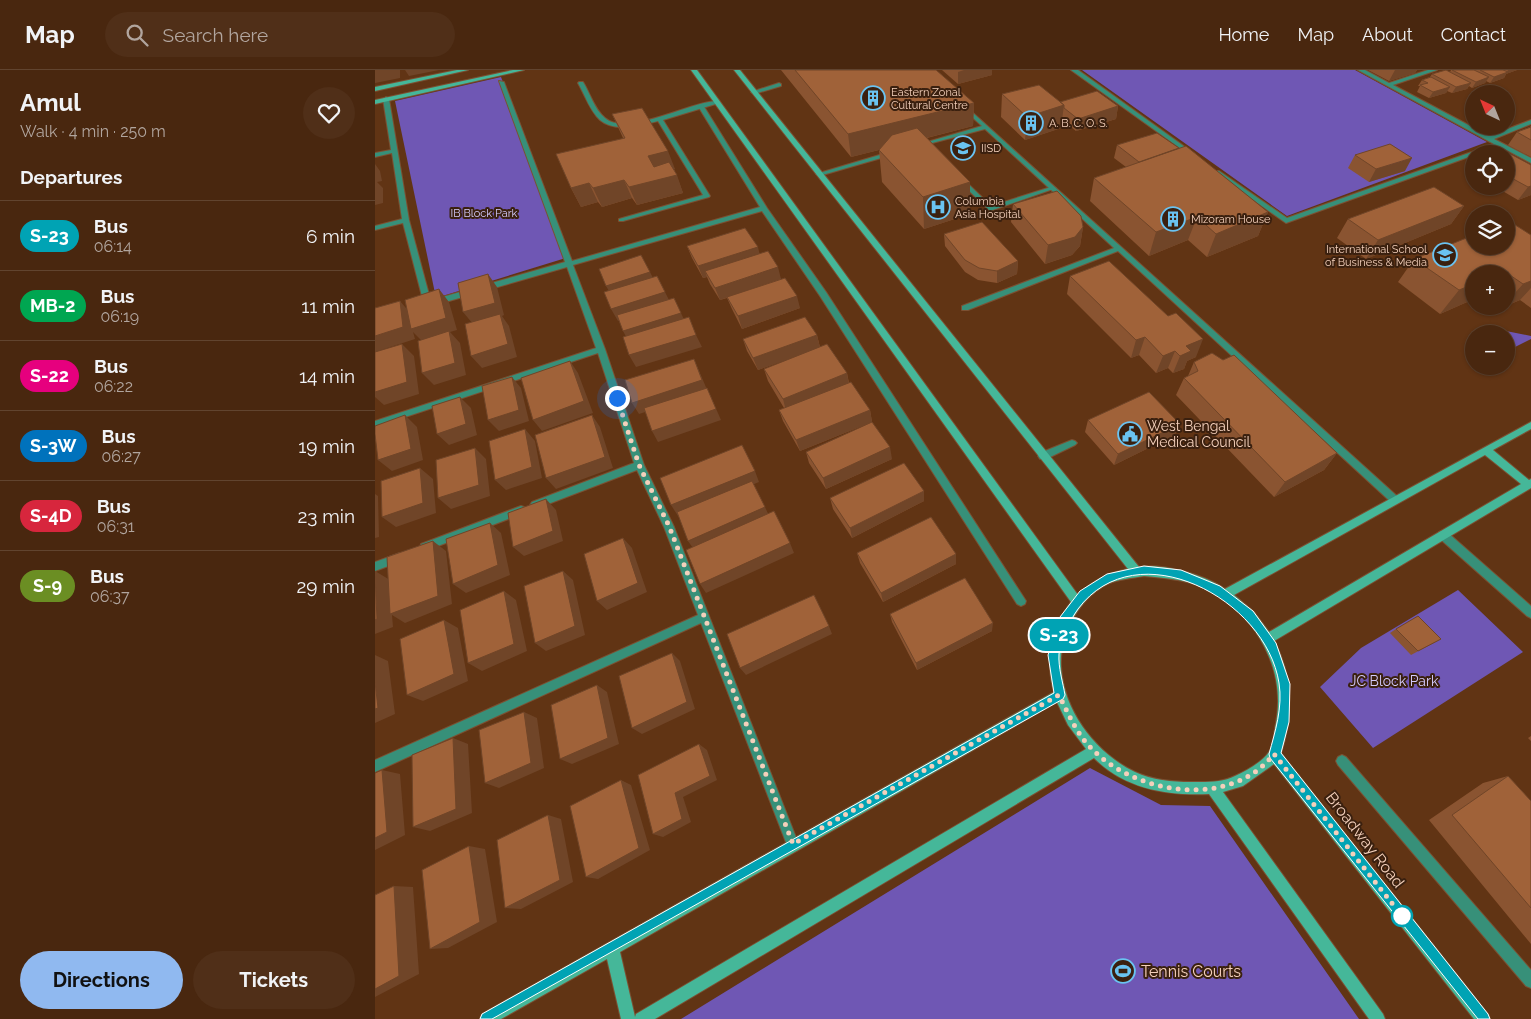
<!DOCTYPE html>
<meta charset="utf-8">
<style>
:root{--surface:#49270f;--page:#502f18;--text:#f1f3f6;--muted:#b1a59e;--line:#61442f;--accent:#90b9f0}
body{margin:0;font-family:Raleway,sans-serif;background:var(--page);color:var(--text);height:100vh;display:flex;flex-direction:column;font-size:19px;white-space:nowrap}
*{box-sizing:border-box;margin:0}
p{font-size:16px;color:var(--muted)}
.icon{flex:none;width:28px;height:28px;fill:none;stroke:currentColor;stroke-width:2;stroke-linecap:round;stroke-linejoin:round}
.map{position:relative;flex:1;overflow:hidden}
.panel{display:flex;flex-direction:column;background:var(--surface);width:375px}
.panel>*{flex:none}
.badge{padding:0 10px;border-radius:16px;font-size:18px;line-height:32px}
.needle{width:32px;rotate:317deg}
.buttons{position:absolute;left:1090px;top:15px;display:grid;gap:10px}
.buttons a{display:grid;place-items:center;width:50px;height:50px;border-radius:50%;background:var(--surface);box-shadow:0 1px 4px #0004,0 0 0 1px var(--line);font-size:25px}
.you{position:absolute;width:25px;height:25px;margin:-12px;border:4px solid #fff;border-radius:50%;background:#1a73e8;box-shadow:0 0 0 8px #1a73e833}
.map>.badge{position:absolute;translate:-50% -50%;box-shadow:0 0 0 2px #fff}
h2{padding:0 20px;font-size:19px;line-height:45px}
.round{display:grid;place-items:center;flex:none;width:52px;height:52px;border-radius:26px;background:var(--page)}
.head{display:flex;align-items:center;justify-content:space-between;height:85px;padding:0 20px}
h1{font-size:24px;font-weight:700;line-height:38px}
.action{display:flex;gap:10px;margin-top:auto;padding:10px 20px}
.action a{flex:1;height:58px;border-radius:30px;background:var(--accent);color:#111;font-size:20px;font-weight:700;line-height:58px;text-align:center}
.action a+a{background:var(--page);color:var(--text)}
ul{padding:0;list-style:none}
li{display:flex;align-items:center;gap:15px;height:70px;padding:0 20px;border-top:1px solid var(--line)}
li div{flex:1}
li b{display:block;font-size:19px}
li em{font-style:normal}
li .badge{min-width:55px;font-weight:700;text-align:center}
header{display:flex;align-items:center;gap:30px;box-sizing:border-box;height:70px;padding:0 25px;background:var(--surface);border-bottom:1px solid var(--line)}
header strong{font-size:24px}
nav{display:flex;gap:28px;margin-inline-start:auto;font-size:18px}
.search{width:350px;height:45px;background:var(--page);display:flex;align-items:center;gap:12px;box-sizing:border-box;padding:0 18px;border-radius:28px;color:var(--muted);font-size:19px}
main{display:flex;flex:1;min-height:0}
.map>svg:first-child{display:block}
</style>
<header>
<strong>Map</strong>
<div class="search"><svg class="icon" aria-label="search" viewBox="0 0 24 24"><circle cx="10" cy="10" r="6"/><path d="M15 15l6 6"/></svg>Search here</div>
<nav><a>Home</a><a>Map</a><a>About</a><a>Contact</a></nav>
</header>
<main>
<section class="panel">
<div class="head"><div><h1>Amul</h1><p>Walk · 4 min · 250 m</p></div><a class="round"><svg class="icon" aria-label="heart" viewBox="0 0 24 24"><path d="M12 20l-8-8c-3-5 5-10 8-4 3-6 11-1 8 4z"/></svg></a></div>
<h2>Departures</h2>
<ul>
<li><span class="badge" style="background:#00a3b4;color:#fff">S-23</span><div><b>Bus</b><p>06:14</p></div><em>6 min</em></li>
<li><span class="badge" style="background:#00a651;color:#fff">MB-2</span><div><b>Bus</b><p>06:19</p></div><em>11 min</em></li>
<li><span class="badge" style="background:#e6007e;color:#fff">S-22</span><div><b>Bus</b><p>06:22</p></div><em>14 min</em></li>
<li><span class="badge" style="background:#0072bc;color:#fff">S-3W</span><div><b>Bus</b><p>06:27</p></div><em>19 min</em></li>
<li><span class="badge" style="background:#d7263d;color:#fff">S-4D</span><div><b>Bus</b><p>06:31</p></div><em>23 min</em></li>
<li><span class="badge" style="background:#6b8e23;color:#fff">S-9</span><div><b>Bus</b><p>06:37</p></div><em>29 min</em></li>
</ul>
<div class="action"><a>Directions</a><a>Tickets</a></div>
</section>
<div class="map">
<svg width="1156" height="949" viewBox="0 0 1156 949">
<rect width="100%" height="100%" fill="#613414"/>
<path fill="#6f57b4" d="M707 0H980L1112 72 912 146Z
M126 7 194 187 61 228 20 31Z
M1106 256 1156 266V269L1138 278 1131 273V264H1118Z
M1083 520 1148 582 998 678 945 617 986 578Z
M715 698 786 735 835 736 984 949H306Z"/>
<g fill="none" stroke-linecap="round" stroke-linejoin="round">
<g stroke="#7b5032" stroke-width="2">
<path id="lane" d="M204 12H208C215 23 219 39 230 48 253 68 317 30 344 31V33L288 50 335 126 334 127 248 151H244V149L328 125 283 51C267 55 240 63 225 50 215 41 210 25 203 13Z
M404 13 406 14V16L379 24 376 22Z
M584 109H588L616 136 676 117 681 118 615 141 584 111Z
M697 370 700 371 702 373 700 375 671 389H665L663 386 665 383Z"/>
</g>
<g stroke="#7b5032" stroke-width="2">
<path id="street" d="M696 0H703L821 85 816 86Z
M983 0H990L1014 13 1053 0H1062L1018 15 1114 66 1156 50V54L1119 69 1156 88V93L1124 76 1099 84V85L911 153 840 103V101H844L912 148 1119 74Z
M124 11 129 12 197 191 385 137 323 36 328 35 392 138 451 222 651 531 650 534 646 536 642 534 445 226 387 141 198 195 230 279 269 395 299 457 424 775 423 780 418 781 413 780 412 775 326 553 0 702V690L323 545 289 457 262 400 160 439 157 438 155 435 157 432 259 393 223 283 0 357V351L221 278 192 197 60 235 56 232V236L53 237 49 234 28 153 0 160V156L27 149 17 83 0 87V83L16 80 8 29 11 27 14 29 34 150 56 232 57 230 190 192Z
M588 34 1023 427 1025 430 1023 433H1017L743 181 593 240H587V236L739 178 610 59 542 77V75L607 56 586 37 585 36Z
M518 81 520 82V84L444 106 441 104Z
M146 436 149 437 151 440 149 443 50 481 46 480 45 477 46 474Z
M1068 461 1072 462 1156 536V548L1152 546 1064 468 1063 465 1064 462Z
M25 483 29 484 30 487 29 490 0 501V492Z
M967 685 971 687 1156 900V918L1151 916 963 695 961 691 963 687Z"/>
</g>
<g stroke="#7b5032" stroke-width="2">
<path id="secondary" d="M82 0H93L0 21V17Z
M138 0H149L0 34V30Z
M316 0H322L703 525C717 511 733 503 753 499L359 0H365L764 497C788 493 830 505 850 519L1156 352V359L1118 380 1154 410 1156 409V418L899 571C918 606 918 646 906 683L1113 944 1115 949H1099L899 694 868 716 848 722 1008 944 1010 949H994L834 724C792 726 750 719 719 688L280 949H246L232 889 126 949H105L107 944 679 622C670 589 676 559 696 532ZM1110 385 1146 414 894 562 879 542 859 525ZM769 506C792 508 818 510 838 522 883 549 911 600 901 653 899 662 899 675 894 682 887 692 871 701 860 706 847 713 830 712 816 712 797 712 777 710 760 702 707 677 666 607 696 552 704 536 717 522 732 514 744 509 757 508 769 506ZM682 632 693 655 711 679 261 944 260 947 245 882Z"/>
</g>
<use href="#lane" fill="#379079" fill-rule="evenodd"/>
<use href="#street" fill="#379079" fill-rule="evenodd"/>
<use href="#secondary" fill="#45b799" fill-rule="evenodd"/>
</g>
<path fill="#8a5431" d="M406 0H561L599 33 598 56 552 68 595 112V144L549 159 507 112 504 80 476 87Z
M567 0H617V5L583 14Z
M993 0H1042L1040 3 1014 11Z
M1076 0H1142L1131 4 1129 8 1115 13 1111 11 1110 13 1097 18 1094 16 1092 19 1077 23 1072 21 1071 23 1054 28 1042 22 1045 16H1043L1047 10 1055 7 1057 4 1075 2Z
M627 24 685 32 743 36 741 49 701 61 687 50 686 58 650 70 626 47Z
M237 44 300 99H299L308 123 262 135 257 128 227 137 223 132 206 137 196 118 248 68Z
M1156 56V87L1133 75 1142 62 1155 57Z
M742 75 893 142 883 166 832 187 813 170 774 186 715 131 719 108 751 97 739 88Z
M1131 84 1156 95V125L1143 130 1119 116H1131Z
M980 85 1030 101 994 112 973 98Z
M1099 98V104L1096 103Z
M638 134 708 157 705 176 697 185 670 194 636 152Z
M1089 136 1076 154 991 189 962 168 973 149Z
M569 164 643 191 642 204 622 213 603 210 590 202 570 176Z
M1156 165V238L1145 230 1131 236V204H1099V229L1065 244 1023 212 1039 189Z
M312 176 385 184 406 209 425 238 367 259 357 239 352 228 345 230 335 214 332 207 328 208 317 188Z
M695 206 821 287 812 291 809 299 798 303 793 298 781 303 764 285 756 288 692 224Z
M442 265 445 277 472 303 474 313 495 340 497 352 425 381 408 351 404 340 409 338 393 311 389 299 435 281 383 300 372 281 368 269Z
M819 292 962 383 949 400 899 427 801 325 809 308 813 306Z
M713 350 800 365 739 395 710 362Z
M431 382 517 389 451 419 434 393Z
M549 421V431L477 468 458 439 455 428Z
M482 483 581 484V494L508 532 485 493Z
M515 544 617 561 542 600 517 552Z
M1021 559 1066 569 1036 585 1015 563Z
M1156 666V671L1153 668Z
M1133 706 1156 731V874L1054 750 1108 713Z"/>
<path fill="#704528" d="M0 0H25V8L0 13Z
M30 0H64L34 6Z
M589 0H617V5L583 14V2Z
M1020 0H1042L1040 3 1014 11Z
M1133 0H1142L1131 4 1129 8 1115 13 1119 7 1132 2Z
M1114 7 1110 13 1097 18 1101 12Z
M1096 13 1092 19 1077 23 1081 17Z
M1075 17 1071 23 1054 28 1058 22Z
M599 33 598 56 476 87 473 64Z
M689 35 686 58 650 70 652 47Z
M743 36 741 49 701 61 703 49Z
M293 81 300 99 280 104 273 86Z
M1037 88 1030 101 994 112 1001 99Z
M0 94 5 101 7 111 2 112 8 118V133L0 135Z
M302 105 308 123 262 135 254 117Z
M249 110 257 128 227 137 218 118Z
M595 112V144L549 159 548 127Z
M214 113 223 132 206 137 196 118Z
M1156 116V125L1143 130 1153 117Z
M1089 136 1076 154 991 189 1003 170Z
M893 142 883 166 832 187 841 164Z
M822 147 813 170 774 186 781 162Z
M708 157 705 176 697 185 670 194 673 175Z
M383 177 386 190 330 201 332 207 328 208 323 196Z
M643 191 642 204 622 213V201Z
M403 197 406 209 345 230 340 218Z
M275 202 281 214 238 228 231 216Z
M113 204 122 217 129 245 127 246 134 256 142 287 107 298 96 286 98 254 88 242Z
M1156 211V218L1145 230 1131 236V233L1148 214Z
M1099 214V229L1065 244 1084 220Z
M64 219 74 232 82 260 75 262 85 273 91 305 59 315 47 303V271L38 262 40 269 0 282V266L25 231 36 244Z
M290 222 296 234 243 251 236 239Z
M422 226 425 238 367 259 363 246Z
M306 243 312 256 255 274 248 261Z
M321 265 327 277 261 297 254 285Z
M442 265 445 278 383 300 378 288Z
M770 267 764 285 756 288 761 270Z
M828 269 821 287 812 291 809 299 798 303 805 286 811 276Z
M27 274 39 286 44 324 9 335 0 327V322Z
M800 281 793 298 781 303 788 286Z
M319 289 333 322 264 344 257 333Z
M195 291 203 303 218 343 167 361 158 350Z
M472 303 474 315 411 341 408 329Z
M137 307 146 318 154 351 124 361 113 350Z
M332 318 346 350 283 372 277 361Z
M85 327 96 338 102 365 74 375 62 364Z
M495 340 497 352 425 381 421 370Z
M30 345 42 357 48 390 17 401 3 390Z
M217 345 225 357 238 398 181 419 171 408Z
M805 354 800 365 739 395 743 384Z
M150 359 160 371 167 408 131 420 120 410Z
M515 377 517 389 451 419 448 408Z
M100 378 111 389 115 426 76 439 63 428Z
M962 383 949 400 899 427 910 412Z
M45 398 58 409 61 443 21 457 7 447Z
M380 401 384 412 303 446 296 435Z
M549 421V431L477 468 475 458Z
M0 424 3 426 4 467 0 468Z
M171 429 181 440 188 471 149 486 138 477Z
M390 437 395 448 320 481 313 471Z
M115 453 126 463 135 505 91 523 78 514Z
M248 468 257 478 272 522 232 540 222 531Z
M58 471 71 481 77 534 30 553 17 545 18 557 0 564V501L15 510Z
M415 473 419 483 331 523 325 514Z
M581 484V494L508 532 506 523Z
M188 501 198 510 210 565 171 581 160 573Z
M129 521 141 530 152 581 107 601 93 593Z
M69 550 83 558 93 611 48 631 32 625Z
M618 553 617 561 542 600 541 593Z
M454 556 457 564 371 605 365 598Z
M297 583 305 591 320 639 267 664 257 658Z
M0 585 13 591 20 644 0 653Z
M222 615 232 622 244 674 197 694 185 689Z
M149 642 162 648 169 698 124 718 110 713Z
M78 668 93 674 97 743 55 761 38 757Z
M324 674 332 680 342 710 308 727 316 752 288 767 278 764Z
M7 700 25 704 30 765 0 780V768Z
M246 710 256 715 275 780 223 809 211 807Z
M173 745 186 749 198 812 146 839 130 838Z
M94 776 110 779 122 852 73 878 55 879Z
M19 816 38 817 44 904 0 927V919Z"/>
<path fill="#a06239" stroke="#704528" d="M420 0H561L599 33 473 64Z
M1071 0 1096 13 1081 17 1057 4Z
M1077 0H1099L1114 7 1101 12Z
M1105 0H1128L1133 2 1119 7Z
M1056 7 1075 17 1058 22 1045 15 1053 13 1047 10Z
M664 15 689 35 652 47 627 24Z
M722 21 743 36 703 49 689 38V35L685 32Z
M267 38 293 81 273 86 279 97 294 92 302 105 254 117 249 110 218 118 214 113 196 118 181 84 250 68 237 44Z
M1156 57V70L1142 62Z
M542 58 595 112 548 127 504 80 517 65Z
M782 63 804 78 764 92 742 75Z
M1015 74 1037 88 1001 99 980 85Z
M811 76 893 142 841 164 822 147 781 162 719 108Z
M1130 81 1156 95V116L1153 117 1131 105V84H1122Z
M1059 117 1089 136 1003 170 973 149Z
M682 121 706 146 708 157 700 167 673 175 638 134Z
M1134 151 1156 165V211L1148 214 1129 201 1123 204H1099V214L1084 220 1039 189 1099 165V176H1131V152Z
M607 152 643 191 622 201 604 198 590 190 569 164Z
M370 158 383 177 323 196 312 176Z
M393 181 403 197 340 218 330 201Z
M266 185 275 202 231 216 224 199Z
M734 191 793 246 801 243 828 269 811 276 816 281 805 286 800 281 788 286 770 267 761 270 695 206Z
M113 204 120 233 88 242 83 213Z
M282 206 290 222 236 239 229 222Z
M410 208 422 226 363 246 352 227Z
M64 219 71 248 36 259 30 230Z
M299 228 306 243 248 261 242 245Z
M25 231 28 257 0 266V238Z
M125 244 133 274 96 286 90 254Z
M314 247 321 265 254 285 248 267Z
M430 247 442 265 378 288 368 269Z
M74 261 80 293 47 303 43 271Z
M27 274 32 312 0 322V282Z
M452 274 472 303 408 329 389 299Z
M837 283 848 290 859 285 962 383 910 412 809 308 823 301 819 292Z
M319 289 327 310 257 333 250 310Z
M195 291 209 331 158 350 146 308Z
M137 307 144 340 113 350 107 316Z
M476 312 495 340 421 370 404 340Z
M332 318 341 339 277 361 269 338Z
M774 322 805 354 743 384 713 350Z
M85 327 91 354 62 364 57 336Z
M30 345 36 379 3 390 0 364V356Z
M217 345 230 387 171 408 160 365Z
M497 352 515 377 448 408 431 382Z
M150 359 157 397 120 410 114 371Z
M367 375 380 401 296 435 285 408Z
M100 378 104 415 63 428 61 390Z
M529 393 549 421 475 458 455 428Z
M45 398 48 433 7 447 6 411Z
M377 411 390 437 313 471 302 442Z
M171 429 178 461 138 477 133 443Z
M399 441 415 473 325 514 311 480Z
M556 447 581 484 506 523 482 483Z
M115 453 123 495 78 514 71 469Z
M248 468 263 513 222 531 209 484Z
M58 471 63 526 15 544 12 487Z
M188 501 200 556 160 573 149 516Z
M0 506 2 549 0 550Z
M590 508 618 553 541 593 515 544Z
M129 521 139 574 93 593 85 540Z
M439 525 454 556 365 598 352 564Z
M1043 546 1066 569 1043 581 1021 559Z
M69 550 79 604 32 625 25 569Z
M297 583 312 632 257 658 244 606Z
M0 612 3 638 0 639Z
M222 615 233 668 185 689 176 635Z
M149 642 156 693 110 713 104 660Z
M78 668 81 739 38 757 37 685Z
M324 674 335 706 300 723 307 749 278 764 263 705Z
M7 700 12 762 0 768V703Z
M1133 706 1156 731V838L1077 745Z
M246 710 264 778 211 807 195 736Z
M173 745 185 810 130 838 122 770Z
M94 776 105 852 55 879 47 800Z
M19 816 24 906 0 919V825Z"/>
<path fill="#00a3b4" stroke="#fff" d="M769 496 806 500 845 516 878 541 901 573 915 614 914 652 906 683 1113 944 1115 949H1103L895 688 894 684C900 662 908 637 904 613 891 529 762 460 703 539 694 552 686 568 684 584 683 597 688 613 690 625L688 629 117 949H105L107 944 679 623 673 585 685 547 705 521 732 504Z"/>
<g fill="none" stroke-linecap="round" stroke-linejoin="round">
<path stroke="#f4d0bb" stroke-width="5" stroke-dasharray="0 9" d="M242 328 264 395 294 456 418 774 684 625C694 645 702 665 718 680 763 725 856 739 899 684L1027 846"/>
</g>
<defs>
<g id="building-ring" transform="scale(1.25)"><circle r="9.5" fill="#3a200f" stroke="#6ac3f1" stroke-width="1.5"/><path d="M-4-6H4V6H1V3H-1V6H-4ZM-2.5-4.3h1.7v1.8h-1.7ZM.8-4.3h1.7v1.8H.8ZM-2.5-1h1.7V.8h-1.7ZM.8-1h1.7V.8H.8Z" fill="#6ac3f1"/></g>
<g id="university-ring" transform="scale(1.25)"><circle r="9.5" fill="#3a200f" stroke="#6ac3f1" stroke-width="1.5"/><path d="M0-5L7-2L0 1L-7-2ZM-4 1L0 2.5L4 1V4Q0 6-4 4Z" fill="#6ac3f1"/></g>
<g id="hospital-ring" transform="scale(1.25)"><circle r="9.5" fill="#3a200f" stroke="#6ac3f1" stroke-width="1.5"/><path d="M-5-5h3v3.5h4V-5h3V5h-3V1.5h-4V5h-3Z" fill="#6ac3f1"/></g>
<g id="civic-ring" transform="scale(1.25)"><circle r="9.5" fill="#3a200f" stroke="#6ac3f1" stroke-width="1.5"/><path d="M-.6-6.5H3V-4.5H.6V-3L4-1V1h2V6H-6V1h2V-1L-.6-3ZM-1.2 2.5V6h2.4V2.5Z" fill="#6ac3f1"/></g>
<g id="stadium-ring" transform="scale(1.25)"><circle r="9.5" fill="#3a200f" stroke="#6ac3f1" stroke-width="1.5"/><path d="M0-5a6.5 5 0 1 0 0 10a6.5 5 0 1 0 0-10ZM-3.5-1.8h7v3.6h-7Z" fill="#6ac3f1"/></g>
</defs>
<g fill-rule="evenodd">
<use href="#building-ring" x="498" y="28"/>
<use href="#building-ring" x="656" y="53"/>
<use href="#university-ring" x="588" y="78"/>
<use href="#hospital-ring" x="563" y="137"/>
<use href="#building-ring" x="798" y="149"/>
<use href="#university-ring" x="1070" y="185"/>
<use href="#civic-ring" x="755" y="364"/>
<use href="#stadium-ring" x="748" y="901"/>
</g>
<circle fill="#fff" stroke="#00a3b4" stroke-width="2.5" cx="1027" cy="846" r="10"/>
<g text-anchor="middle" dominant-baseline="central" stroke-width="4" stroke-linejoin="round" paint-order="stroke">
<g font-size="11" fill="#f4d0bb" stroke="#3a200f" text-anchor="start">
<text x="516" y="22">Eastern Zonal<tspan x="516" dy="13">Cultural Centre</tspan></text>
<text x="674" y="53">A. B. C. O. S.</text>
<text x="606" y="78">IISD</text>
<text x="580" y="131">Columbia<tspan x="580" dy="13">Asia Hospital</tspan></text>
<text x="816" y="149">Mizoram House</text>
<text x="1052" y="179" text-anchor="end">International School<tspan x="1052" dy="13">of Business &amp; Media</tspan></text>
</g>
<g font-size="11" fill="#d4cbfd" stroke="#3a200f">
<text x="109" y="143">IB Block Park</text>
</g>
<g font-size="14" fill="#f4d0bb" stroke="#3a200f" text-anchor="start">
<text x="772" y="356">West Bengal<tspan x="772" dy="16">Medical Council</tspan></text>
</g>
<g font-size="14" fill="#d4cbfd" stroke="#3a200f">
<text x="1019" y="611">JC Block Park</text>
</g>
<g font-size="16" fill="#f4d0bb" stroke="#3a200f">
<text transform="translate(990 770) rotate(52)">Broadway Road</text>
</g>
<g font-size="16" fill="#f4d0bb" stroke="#3a200f" text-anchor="start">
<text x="766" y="901">Tennis Courts</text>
</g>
</g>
</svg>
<div class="buttons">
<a><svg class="needle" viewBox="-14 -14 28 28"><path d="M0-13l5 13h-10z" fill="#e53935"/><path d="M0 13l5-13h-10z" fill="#b1a59e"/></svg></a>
<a><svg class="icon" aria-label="locate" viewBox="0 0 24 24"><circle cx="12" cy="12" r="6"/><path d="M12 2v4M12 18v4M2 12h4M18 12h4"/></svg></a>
<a><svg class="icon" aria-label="layers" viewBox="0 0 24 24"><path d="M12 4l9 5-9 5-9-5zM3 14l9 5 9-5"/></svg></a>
<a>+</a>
<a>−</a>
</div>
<div class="you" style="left:242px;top:328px"></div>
<b class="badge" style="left:684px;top:565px;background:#00a3b4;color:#fff">S-23</b>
</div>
</main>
